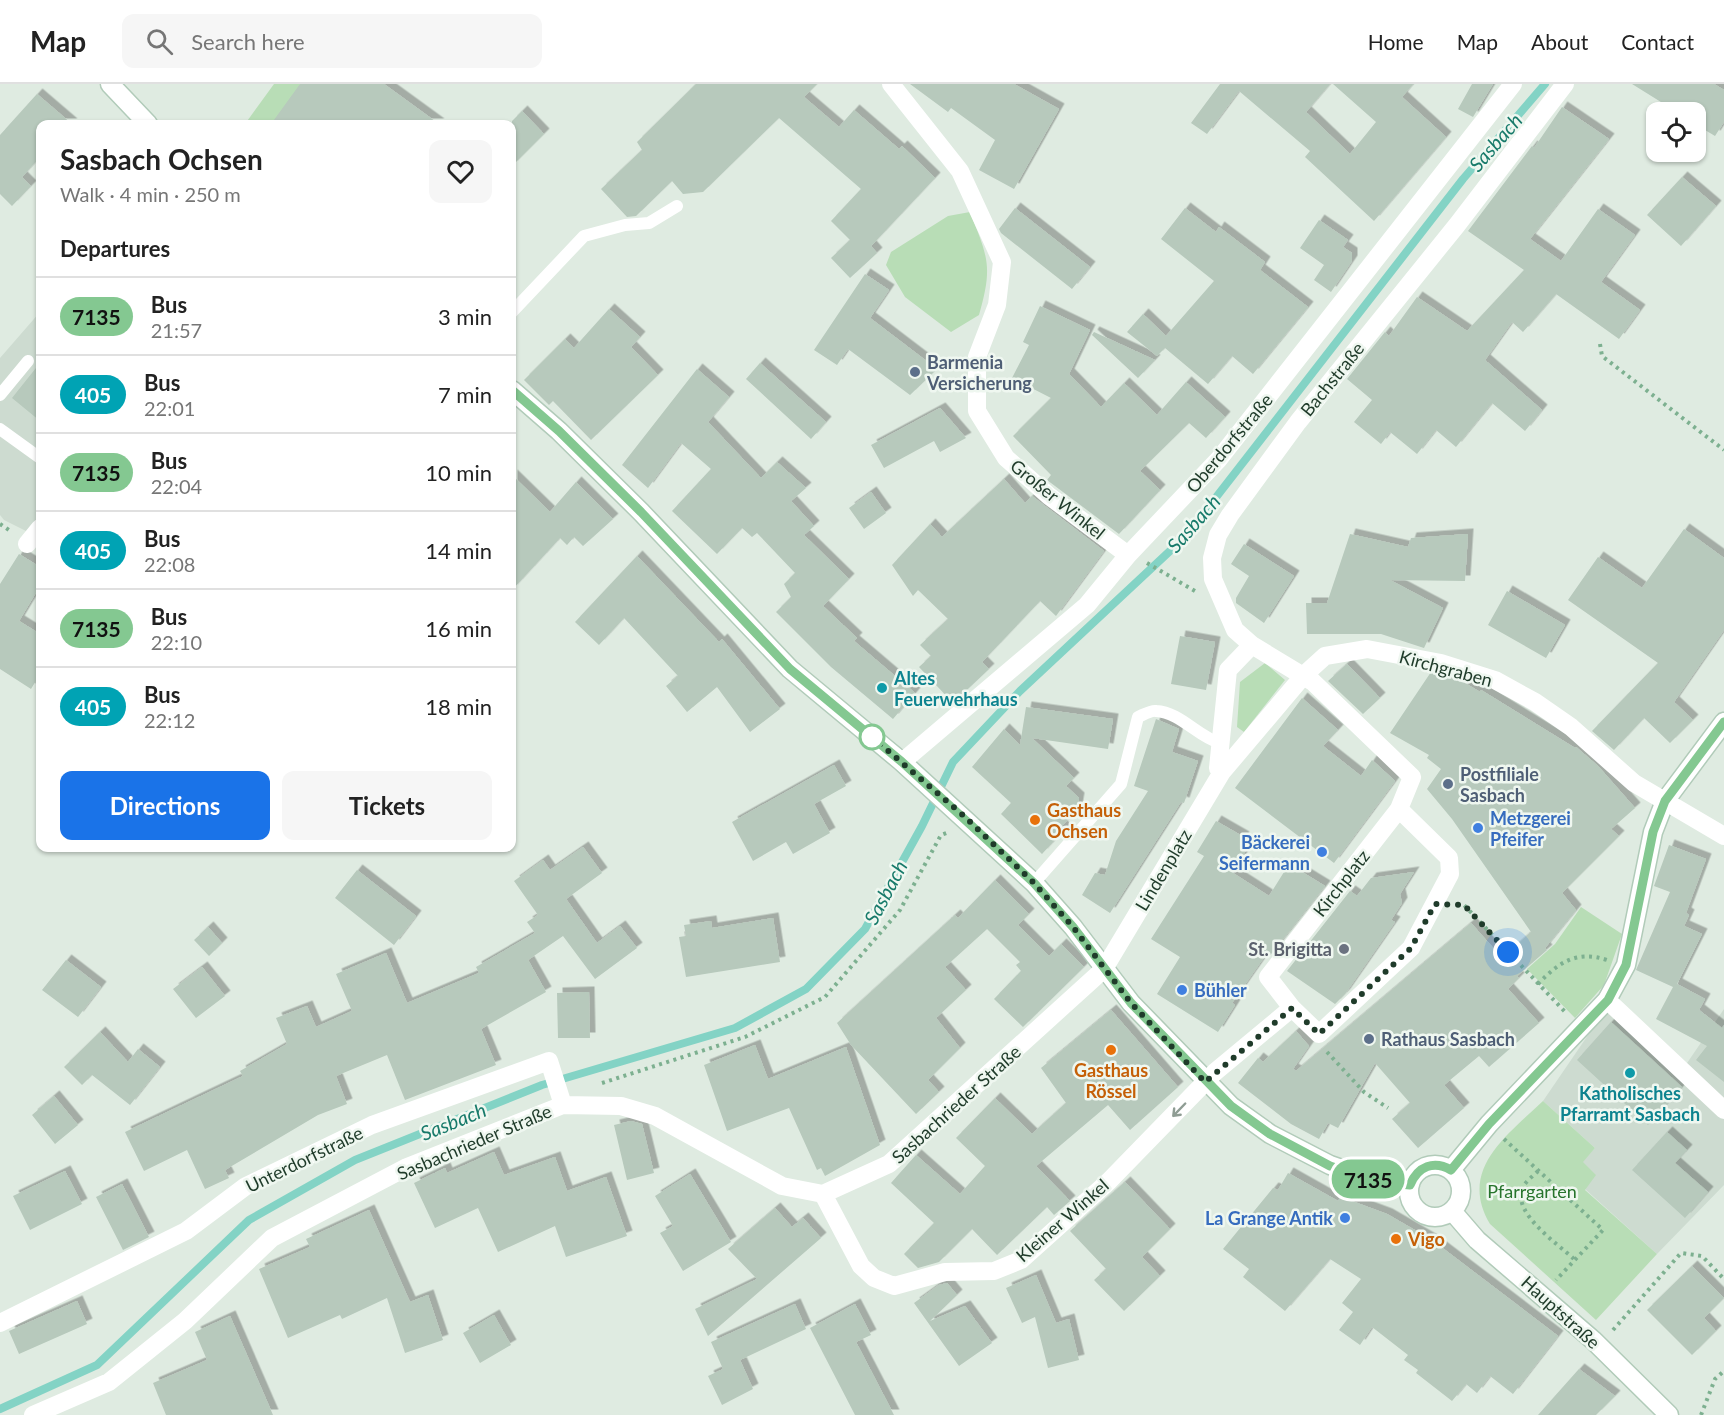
<!DOCTYPE html>
<meta charset="utf-8">
<style>
:root{--surface:#fff;--page:#f6f6f6;--text:#222;--muted:#767676;--line:#e0e0e0;--accent:#1a73e8}
body{margin:0;font-family:Lato,sans-serif;background:var(--page);color:var(--text);height:100vh;display:flex;flex-direction:column;font-size:22px;white-space:nowrap}
*{box-sizing:border-box;margin:0}
p{font-size:20px;color:var(--muted)}
.icon{flex:none;width:33px;height:33px;fill:none;stroke:currentColor;stroke-width:2;stroke-linecap:round;stroke-linejoin:round}
.map{position:relative;flex:1;overflow:hidden}
.side{position:absolute;left:36px;top:36px;width:480px;height:732px;display:flex;flex-direction:column;background:var(--surface);border-radius:12px;box-shadow:0 2px 4px #0004}
.side>*{flex:none}
.badge{padding:0 12px;border-radius:20px;font-size:21px;line-height:39px}
.controls{position:absolute;left:1646px;top:18px;display:grid;gap:12px}
.controls a{display:grid;place-items:center;width:60px;height:60px;border-radius:12px;background:var(--surface);box-shadow:0 2px 4px #0004;font-size:30px}
.you{position:absolute;width:30px;height:30px;margin:-15px;border:4px solid #fff;border-radius:50%;background:#1a73e8;box-shadow:0 0 0 9px #1a73e833}
.map>.badge{position:absolute;translate:-50% -50%;box-shadow:0 0 0 3px #fff}
h2{padding:0 24px;font-size:22px;line-height:54px}
.round{display:grid;place-items:center;flex:none;width:63px;height:63px;border-radius:12px;background:var(--page)}
.overview{display:flex;align-items:center;justify-content:space-between;height:102px;padding:0 24px}
h1{font-size:28px;font-weight:700;line-height:45px}
.primary-button{display:flex;gap:12px;margin-top:auto;padding:12px 24px}
.primary-button a{flex:1;height:69px;border-radius:12px;background:var(--accent);color:#fff;font-size:24px;font-weight:700;line-height:69px;text-align:center}
.primary-button a+a{background:var(--page);color:var(--text)}
ul{padding:0;list-style:none}
li{display:flex;align-items:center;gap:18px;height:78px;padding:0 24px;border-top:2px solid var(--line)}
li div{flex:1}
li b{display:block;font-size:22px}
li em{font-style:normal}
li .badge{min-width:66px;font-weight:700;text-align:center}
header{display:flex;align-items:center;gap:36px;box-sizing:border-box;height:84px;padding:0 30px;background:var(--surface);border-bottom:2px solid var(--line)}
header strong{font-size:28px}
nav{display:flex;gap:33px;margin-inline-start:auto;font-size:21px}
.search{width:420px;height:54px;background:var(--page);display:flex;align-items:center;gap:15px;box-sizing:border-box;padding:0 21px;border-radius:12px;color:var(--muted);font-size:22px}
.map>svg:first-child{display:block}
</style>
<header>
<strong>Map</strong>
<div class="search"><svg class="icon" aria-label="search" viewBox="0 0 24 24"><circle cx="10" cy="10" r="6"/><path d="M15 15l6 6"/></svg>Search here</div>
<nav><a>Home</a><a>Map</a><a>About</a><a>Contact</a></nav>
</header>
<div class="map">
<svg width="1724" height="1331" viewBox="0 0 1724 1331">
<defs>
<filter id="shadow"><feDropShadow dx="5.5" dy="-5.5" stdDeviation="0" flood-color="#0004"/></filter>
</defs>
<rect width="100%" height="100%" fill="#dfebe1"/>
<path fill="#cddbd0" d="M40 228V433L28 448 4 436 0 431V274Z
M1612 916 1685 982 1724 925V1101L1657 1170 1585 1105 1582 1078 1595 1064 1543 1017Z"/>
<path fill="#b8ddb6" d="M274 0H333L306 40H245Z
M970 128C988 174 993 182 979 231L951 248 905 213 886 181 891 168 948 132Z
M1265 579 1285 596 1244 648 1237 643 1240 598Z
M1581 823 1622 850 1604 901 1575 934 1527 885 1555 860Z
M1543 1017 1595 1064 1583 1078 1596 1091 1585 1106 1657 1170 1596 1236 1490 1140C1458 1086 1506 1052 1543 1017Z"/>
<g fill="none" stroke-linecap="round" stroke-linejoin="round">
<path stroke="#83d3c5" stroke-width="8" d="M0 1325 97 1281 249 1136 355 1076 542 1001 735 944 806 905 865 845 922 742 953 678 1020 607 1186 452 1463 95 1545 0"/>
</g>
<path fill="#b7c9bc" filter="url(#shadow)" d="M300 0H384L439 40H271Z
M696 0H817L804 13 839 43 854 26 899 65 902 62 935 94 871 162 877 169 850 194 831 174 850 156 831 137 861 105 779 34 703 108 683 110 672 97 636 132 627 133 601 105 642 66 637 58Z
M910 0H1014L1059 25 1014 105 979 86 995 56 951 24 948 28Z
M1220 0H1330L1306 28 1350 70 1376 38 1333 0H1413L1402 13 1446 53 1374 137 1305 73 1310 67 1239 7 1207 50 1191 39Z
M1472 0H1493L1473 33 1458 25Z
M1632 0H1714L1724 6V38L1715 52 1695 40V28H1677Z
M37 10 72 40H40V73L22 93 31 102 12 122 0 110V51Z
M1562 23 1609 55 1530 155 1561 177 1598 125 1635 151 1601 198 1640 226 1619 255 1556 210 1523 248 1512 238 1485 276 1542 326 1525 347 1492 319 1456 363 1436 346 1417 370 1390 348 1381 360 1354 338 1372 316 1347 295 1385 248 1389 252 1417 213 1467 247 1524 186 1468 147 1532 62 1534 64Z
M522 27 544 50 512 82V37Z
M1682 93 1716 122 1681 162 1647 131Z
M1015 124 1090 183 1072 205 1001 149 999 145Z
M1185 124 1216 148 1219 143 1265 178 1260 186 1308 223 1253 290 1232 272 1208 300 1165 264 1157 272 1127 248 1143 230 1166 252 1214 197 1161 155Z
M1319 136 1348 156 1343 163 1352 169V177L1331 208 1314 196 1324 181 1300 164Z
M865 190 889 206 870 234 937 285 910 311 848 265 837 281 814 266Z
M1040 222 1090 246 1069 290 1101 323 1124 299 1157 331 1186 298 1225 333 1206 354 1189 339 1140 387 1160 406 1119 450 1047 396 1051 391 1013 352 1051 314 1012 294 1029 261 1023 258Z
M609 225 640 253 631 263 658 291 591 356 553 317 549 321 524 296 565 255 574 264Z
M1094 248 1155 276 1138 294 1092 251Z
M40 279V337L12 314Z
M760 279 826 338 811 355 746 295Z
M697 285 729 313 708 338 761 394 777 378 806 404 791 417 814 442 804 451 849 495 823 522 857 554 854 557 915 609 893 635 831 583 776 528 791 513 784 500 795 489 757 449 752 453 742 444 717 470 672 427 711 385 681 359 648 404 622 381Z
M940 324 966 354 940 368 934 357 884 384 871 361Z
M512 391 550 428 576 398 613 435 583 462 574 453 567 461 560 454 512 506Z
M1004 395 1025 419 1032 412 1104 467 1056 532 1040 517 982 578 989 585 953 619 919 583 931 572 920 561 948 535 918 506 913 512 892 481 930 440 942 453Z
M871 408 886 429 864 445 849 424Z
M1684 445 1724 474V546L1674 618 1693 636 1670 659 1644 634 1614 666 1592 647 1658 579 1568 516 1598 473 1642 504Z
M1350 450 1408 463 1411 454 1468 450 1465 497 1390 496 1443 524 1424 564 1381 550H1307L1306 519H1327Z
M1244 460 1294 492 1264 539 1236 519V514L1249 492 1231 480Z
M19 470 40 483V502L19 537 40 550V590L31 605 0 585V500Z
M637 472 719 558 722 555 780 625 750 648 717 603 687 628 666 602 678 592 624 534 599 561 575 538Z
M1507 507 1565 541 1546 574 1488 541Z
M1180 552 1215 558 1206 606 1171 600Z
M1347 580 1380 614 1363 630 1328 597Z
M1431 588 1465 599 1480 608 1481 606 1575 664 1576 663 1598 682 1635 724 1611 745 1619 752 1562 809 1576 826 1545 864 1547 866 1517 892 1519 894 1508 905 1539 939 1489 983 1479 972 1444 1001 1464 1024 1418 1064 1392 1035 1410 1019 1375 979 1338 1044 1328 1039 1319 1055 1291 1040 1238 999 1258 974 1263 978 1296 947 1309 962 1293 985 1296 987 1471 839 1502 874 1531 848 1452 735 1427 705 1441 685 1427 674 1429 671 1390 649Z
M1302 614 1338 646 1323 662 1361 692 1372 676 1395 697 1334 779 1235 704Z
M1026 623 1113 635 1108 665 1032 654 1074 694 1066 702 1079 714 1077 726 1062 742 1065 745 1042 770 1001 730 1011 719 972 683 1004 645 1020 661Z
M1156 635 1179 645 1172 668 1198 677 1184 719 1181 718 1110 829 1082 811 1095 789 1105 791 1116 757 1148 707 1134 702Z
M834 681 846 702 814 720 830 749 793 770 786 758 753 777 732 738Z
M1216 737 1244 753 1239 761 1246 766 1233 789 1269 812 1289 780 1325 802 1268 874 1265 872 1232 919 1235 921 1218 948 1157 910 1180 873 1151 855 1204 772 1197 768Z
M1669 761 1706 775 1686 829 1689 831 1684 842 1702 850 1677 900 1705 915 1699 926 1722 944 1724 941V998L1696 976 1707 962 1656 935 1673 903 1636 886 1670 808 1654 802Z
M583 763 602 789 566 815 597 859 620 842 637 864 595 895 563 852 528 876 546 908 481 945 496 981 405 1016 387 971 336 992 347 1020 318 1031 225 1086 229 1094 205 1105 187 1066 144 1087 125 1048 243 992 240 987 287 960 276 934 307 922 316 943 352 927 336 890 386 869 407 919 479 889 476 883 535 849 527 838 538 831 514 797 543 776 550 786Z
M357 786 416 832 394 861 335 814Z
M1414 788 1400 810 1402 819 1391 836 1395 838 1345 910 1335 920 1287 887 1350 807 1357 812 1371 794Z
M995 796 1029 830 1018 841 1049 872 1061 860 1084 883 1023 943 994 915 1021 887 1016 881 1020 878 987 845 945 883 966 906 936 934 960 964 928 996 939 1008 916 1030 851 961 837 939 955 831 958 834Z
M773 834 780 878 686 893 679 853 686 852 684 841 711 837 712 844Z
M208 843 222 859 209 872 194 856Z
M66 876 101 903 78 933 42 906Z
M202 883 225 912 196 934 173 905Z
M589 908 590 954H558L557 909Z
M1111 926 1178 1003 1130 1046 1108 1021 1036 1082 1070 1117 1054 1131 1047 1123 997 1171 972 1145 939 1178 918 1184 904 1170 934 1139 891 1099 916 1071 960 1110 985 1082 956 1054 995 1014 1032 1050 1066 1019 1041 984Z
M1611 938 1682 1003 1648 1041 1577 976Z
M100 948 128 978 138 965 160 983 130 1021 92 991 82 1001 64 983Z
M755 961 768 995 846 963 880 1061 825 1092 821 1084 817 1086 789 1024 727 1047 704 981Z
M54 1012 78 1041 55 1060 32 1031Z
M631 1037 642 1040 654 1089 627 1096 614 1041Z
M1667 1048 1687 1066 1675 1079 1708 1108 1685 1134 1632 1086Z
M494 1068 504 1091 555 1073 567 1107 606 1093 627 1152 566 1173 555 1142 498 1168 478 1124 435 1144 414 1099 445 1084 447 1089Z
M65 1087 82 1120 30 1146 13 1112Z
M1288 1089 1338 1117 1341 1113 1387 1130 1432 1156 1558 1252 1513 1310 1490 1292 1477 1309 1466 1300 1452 1317 1416 1289 1418 1286 1404 1276 1408 1271 1372 1243 1360 1261 1339 1246 1353 1228 1342 1219 1361 1195 1330 1175 1285 1227 1243 1193 1249 1185 1223 1165 1273 1104 1278 1106Z
M690 1090 731 1158 683 1187 660 1149 673 1142 655 1112Z
M1125 1098 1170 1145 1142 1173 1160 1192 1124 1227 1094 1196 1106 1185 1070 1147Z
M122 1100 149 1153 123 1166 96 1113Z
M775 1124 792 1143 803 1134 821 1154 708 1252 695 1225 757 1195 728 1165Z
M369 1126 410 1218 428 1211 443 1256 405 1269 387 1214 342 1235 340 1231 288 1254 259 1185 310 1163 306 1155Z
M1692 1182 1724 1214 1704 1234 1716 1247 1692 1271 1647 1226Z
M1036 1191 1056 1239 1069 1235 1079 1276 1048 1284 1035 1233 1022 1239 1006 1204Z
M947 1199 957 1211 930 1237 965 1222 992 1259 959 1282 914 1219 939 1201Z
M77 1217 87 1240 19 1270 9 1247Z
M795 1220 806 1245 740 1276 753 1305 722 1321 708 1292 723 1285 711 1258Z
M855 1220 871 1251 856 1258 894 1331H855L810 1244Z
M494 1231 511 1261 480 1279 463 1249Z
M230 1232 273 1331H166L153 1299 207 1276 195 1248Z
M1579 1285 1615 1312 1596 1331H1538Z"/>
<g fill="none" stroke-linecap="round" stroke-linejoin="round">
<g stroke="#b1cbb9" stroke-width="21">
<path id="secondary" d="M110 0 148 40
M512 306 559 347 641 428 790 585 902 678 1034 799 1073 843 1131 919 1231 1022 1270 1050 1330 1081 1379 1098 1410 1101
M1409 1107a26 26 0 1 1 52 0a26 26 0 1 1-52 0Z
M1451 1086 1489 1040 1607 916 1626 881 1653 748 1665 717 1724 638
M1452 1127 1477 1156 1593 1256 1669 1331"/>
</g>
<path stroke="#7db090" stroke-width="4" stroke-dasharray="3 4.5" stroke-linecap="butt" d="M1600 260 1602 272 1724 366
M0 440 12 448
M1147 479 1195 507
M1457 821H1464L1567 930
M1538 900C1559 878 1577 866 1607 876
M1327 968 1364 1008 1388 1024
M602 999 745 953 825 913 900 826 941 751 949 748
M1504 1055 1603 1146 1556 1196
M1538 1087C1533 1092 1524 1099 1522 1105 1513 1130 1558 1160 1574 1175
M1613 1246 1681 1169 1702 1172 1724 1195
M1701 1331 1715 1295 1724 1287"/>
<path stroke="#fff" stroke-width="12" d="M512 228 584 152 625 141 649 139 677 122
M0 311 28 277
M0 345 40 374
M1034 799 1121 700 1138 633C1143 631 1151 626 1156 627 1180 628 1198 653 1220 659"/>
<path stroke="#fff" stroke-width="18" d="M891 0 960 87 1002 178 997 221 977 273V327L1006 374 1049 412 1128 471
M27 460 40 444
M902 678 1087 521 1128 471 1219 375 1513 0
M1222 688 1218 684 1228 586 1252 561
M1399 725 1268 893 1292 924 1319 950 1411 864 1450 790 1449 774 1399 725 1412 693 1313 598 1252 561 1235 546 1213 495 1212 474 1218 451 1230 431 1298 338 1457 141 1565 0
M1607 916 1724 1026
M823 1110 861 1182 874 1194 894 1202 945 1188 994 1187 1021 1176 1109 1097 1215 988 1292 924
M0 1239 186 1147 246 1102 372 1041 549 977 563 1021
M33 1331 109 1298 185 1237 272 1154 407 1083 563 1021 621 1022 655 1032 782 1102 823 1110 889 1080 1104 885 1222 688 1304 591 1325 572 1367 565 1441 579 1495 596 1535 618 1571 643 1634 699 1724 752"/>
<use href="#secondary" stroke="#fff" stroke-width="18"/>
</g>
<defs><path id="oneway-shaft" d="M-6 0H5M1.5-3L5.5 0L1.5 3" fill="none" stroke-width="1.6" stroke-linecap="round" stroke-linejoin="round" transform="scale(1.5)"/></defs>
<use stroke="#8f9d94" href="#oneway-shaft" transform="translate(1179 1026) rotate(134)"/>
<g fill="none" stroke-linecap="round" stroke-linejoin="round">
<g stroke="#fff" stroke-width="14">
<path id="line" d="M512 306 559 347 641 428 790 585 902 678 1034 799 1073 843 1131 919 1231 1022 1270 1050 1330 1082 1379 1098 1410 1101C1418 1082 1434 1076 1451 1086L1489 1040 1608 916 1626 881 1653 748 1665 717 1724 638"/>
</g>
<use href="#line" stroke="#84c891" stroke-width="9"/>
<path stroke="#1f3b2a" stroke-width="6" stroke-dasharray="0 10.8" d="M872 653 964 732 1034 799 1073 843 1131 919 1205 998 1292 924 1319 950 1411 864 1435 820 1464 821 1508 868"/>
</g>
<g fill="#5c6f8a" stroke="#eff7f0" stroke-width="2">
<circle cx="915" cy="288" r="6"/>
<circle cx="1448" cy="700" r="6"/>
<circle cx="1369" cy="955" r="6"/>
</g>
<g fill="#0f9aa8" stroke="#eff7f0" stroke-width="2">
<circle cx="882" cy="604" r="6"/>
<circle cx="1630" cy="989" r="6"/>
</g>
<circle fill="#fff" stroke="#84c891" stroke-width="3" cx="872" cy="653" r="12"/>
<g fill="#e8710a" stroke="#eff7f0" stroke-width="2">
<circle cx="1035" cy="736" r="6"/>
<circle cx="1111" cy="966" r="6"/>
<circle cx="1396" cy="1155" r="6"/>
</g>
<g fill="#3f7fe0" stroke="#eff7f0" stroke-width="2">
<circle cx="1478" cy="744" r="6"/>
<circle cx="1322" cy="768" r="6"/>
<circle cx="1182" cy="906" r="6"/>
<circle cx="1345" cy="1134" r="6"/>
</g>
<circle fill="#6b7280" stroke="#eff7f0" stroke-width="2" cx="1344" cy="865" r="6"/>
<g text-anchor="middle" dominant-baseline="central" stroke-width="5" stroke-linejoin="round" paint-order="stroke">
<g font-size="18" font-weight="bold" fill="#4e5e75" stroke="#eff7f0" text-anchor="start">
<text x="927" y="278">Barmenia<tspan x="927" dy="21">Versicherung</tspan></text>
<text x="1460" y="690">Postfiliale<tspan x="1460" dy="21">Sasbach</tspan></text>
<text x="1381" y="955">Rathaus Sasbach</text>
</g>
<g font-size="18" fill="#1f3b2a" stroke="#eff7f0">
<text transform="translate(1332 295) rotate(-51)">Bachstraße</text>
<text transform="translate(1229 359) rotate(-50)">Oberdorfstraße</text>
<text transform="translate(1058 415) rotate(39)">Großer Winkel</text>
<text transform="translate(1446 584) rotate(15)">Kirchgraben</text>
<text transform="translate(1163 786) rotate(-59)">Lindenplatz</text>
<text transform="translate(1341 799) rotate(-52)">Kirchplatz</text>
<text transform="translate(956 1020) rotate(-42)">Sasbachrieder Straße</text>
<text transform="translate(474 1058) rotate(-23)">Sasbachrieder Straße</text>
<text transform="translate(304 1075) rotate(-26)">Unterdorfstraße</text>
<text transform="translate(1062 1136) rotate(-41)">Kleiner Winkel</text>
<text transform="translate(1561 1228) rotate(42)">Hauptstraße</text>
</g>
<g font-size="18" font-weight="bold" fill="#0d838f" stroke="#eff7f0" text-anchor="start">
<text x="894" y="594">Altes<tspan x="894" dy="21">Feuerwehrhaus</tspan></text>
<text x="1630" y="1009" text-anchor="middle">Katholisches<tspan x="1630" dy="21">Pfarramt Sasbach</tspan></text>
</g>
<g font-size="18" font-weight="bold" fill="#c56008" stroke="#eff7f0" text-anchor="start">
<text x="1047" y="726">Gasthaus<tspan x="1047" dy="21">Ochsen</tspan></text>
<text x="1111" y="986" text-anchor="middle">Gasthaus<tspan x="1111" dy="21">Rössel</tspan></text>
<text x="1408" y="1155">Vigo</text>
</g>
<g font-size="18" font-weight="bold" fill="#366cbe" stroke="#eff7f0" text-anchor="start">
<text x="1490" y="734">Metzgerei<tspan x="1490" dy="21">Pfeifer</tspan></text>
<text x="1310" y="758" text-anchor="end">Bäckerei<tspan x="1310" dy="21">Seifermann</tspan></text>
<text x="1194" y="906">Bühler</text>
<text x="1333" y="1134" text-anchor="end">La Grange Antik</text>
</g>
<g font-size="18" font-weight="bold" fill="#5b616d" stroke="#eff7f0" text-anchor="end">
<text x="1332" y="865">St. Brigitta</text>
</g>
<g font-size="18" fill="#27742c" stroke="#eff7f0">
<text x="1532" y="1107">Pfarrgarten</text>
</g>
<g font-size="20" font-style="italic" fill="#177a6a" stroke="#eff7f0">
<text transform="translate(1495 58) rotate(-49)">Sasbach</text>
<text transform="translate(1193 439) rotate(-49)">Sasbach</text>
<text transform="translate(885 808) rotate(-62)">Sasbach</text>
<text transform="translate(453 1037) rotate(-22)">Sasbach</text>
</g>
</g>
</svg>
<div class="controls">
<a><svg class="icon" aria-label="locate" viewBox="0 0 24 24"><circle cx="12" cy="12" r="6"/><path d="M12 2v4M12 18v4M2 12h4M18 12h4"/></svg></a>
</div>
<div class="you" style="left:1508px;top:868px"></div>
<b class="badge" style="left:1368px;top:1095px;background:#84c891;color:#111">7135</b>
<section class="side">
<div class="overview"><div><h1>Sasbach Ochsen</h1><p>Walk · 4 min · 250 m</p></div><a class="round"><svg class="icon" aria-label="heart" viewBox="0 0 24 24"><path d="M12 20l-8-8c-3-5 5-10 8-4 3-6 11-1 8 4z"/></svg></a></div>
<h2>Departures</h2>
<ul>
<li><span class="badge" style="background:#84c891;color:#111">7135</span><div><b>Bus</b><p>21:57</p></div><em>3 min</em></li>
<li><span class="badge" style="background:#00a3b4;color:#fff">405</span><div><b>Bus</b><p>22:01</p></div><em>7 min</em></li>
<li><span class="badge" style="background:#84c891;color:#111">7135</span><div><b>Bus</b><p>22:04</p></div><em>10 min</em></li>
<li><span class="badge" style="background:#00a3b4;color:#fff">405</span><div><b>Bus</b><p>22:08</p></div><em>14 min</em></li>
<li><span class="badge" style="background:#84c891;color:#111">7135</span><div><b>Bus</b><p>22:10</p></div><em>16 min</em></li>
<li><span class="badge" style="background:#00a3b4;color:#fff">405</span><div><b>Bus</b><p>22:12</p></div><em>18 min</em></li>
</ul>
<div class="primary-button"><a>Directions</a><a>Tickets</a></div>
</section>
</div>
